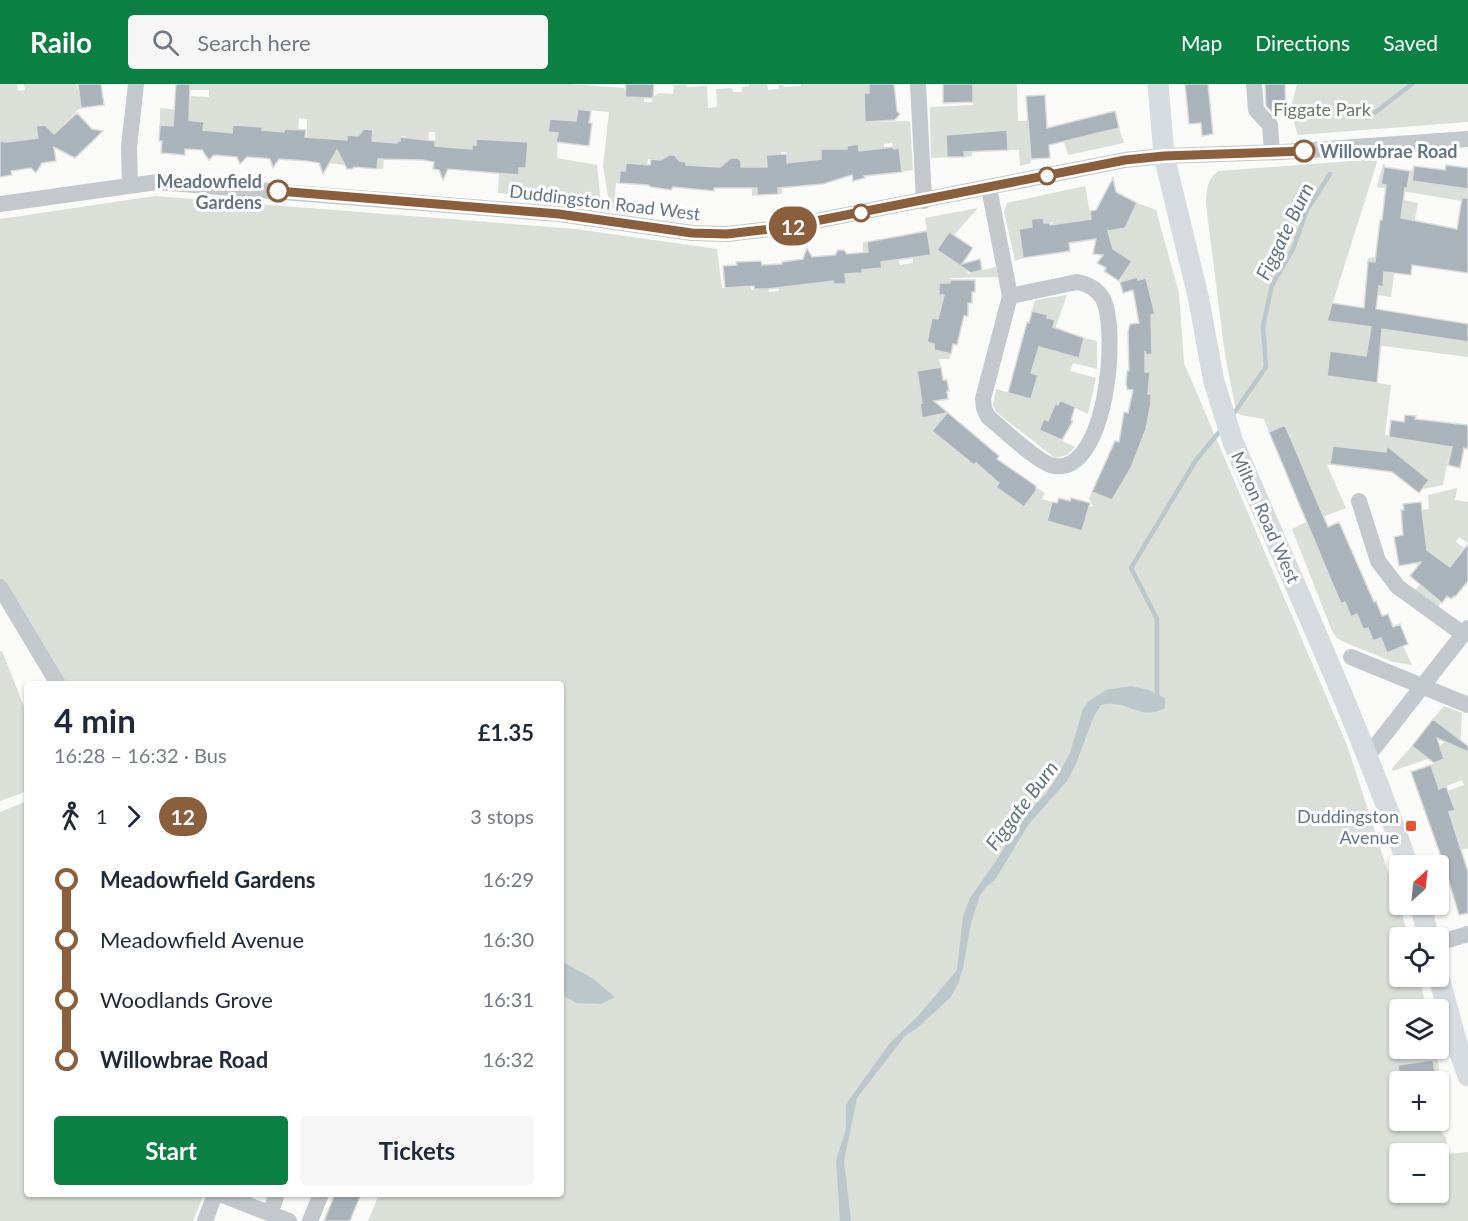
<!DOCTYPE html>
<meta charset="utf-8">
<style>
:root{--surface:#fff;--page:#f6f6f7;--text:#1f2937;--muted:#747a83;--accent:#0b8043}
body{margin:0;font-family:Lato,sans-serif;background:var(--page);color:var(--text);height:100vh;display:flex;flex-direction:column;font-size:22px;white-space:nowrap}
*{box-sizing:border-box;margin:0}
p{font-size:20px;color:var(--muted)}
.icon{flex:none;width:33px;height:33px;fill:none;stroke:currentColor;stroke-width:2;stroke-linecap:round;stroke-linejoin:round}
.map{position:relative;flex:1;overflow:hidden}
.panel{position:absolute;left:24px;top:597px;width:540px;height:516px;display:flex;flex-direction:column;background:var(--surface);border-radius:6px;box-shadow:0 2px 4px #0004}
.panel>*{flex:none}
.badge{padding:0 12px;border-radius:20px;font-size:21px;line-height:39px}
.needle{width:39px;rotate:27deg}
.tools{position:absolute;left:1389px;top:771px;display:grid;gap:12px}
.tools a{display:grid;place-items:center;width:60px;height:60px;border-radius:6px;background:var(--surface);box-shadow:0 2px 4px #0004;font-size:30px}
.map>.badge{position:absolute;translate:-50% -50%;box-shadow:0 0 0 3px #fff}
.legs{display:flex;align-items:center;gap:9px;height:66px;padding:0 30px;font-size:20px}
.legs p{margin-inline-start:auto}
.headline{display:flex;align-items:center;justify-content:space-between;height:102px;padding:0 30px}
h1{font-size:33px;font-weight:700;line-height:45px}
.primary-button{display:flex;gap:12px;margin-top:auto;padding:12px 30px}
.primary-button a{flex:1;height:69px;border-radius:6px;background:var(--accent);color:#fff;font-size:24px;font-weight:700;line-height:69px;text-align:center}
.primary-button a+a{background:var(--page);color:var(--text)}
ul{padding:0 30px;list-style:none}
li{display:flex;align-items:center;gap:21px;height:60px;font-size:22px}
li i{display:grid;place-items:center;width:9px;height:100%;margin:0 8px;background:currentColor}
li i::after{content:'';width:15px;height:15px;margin:-8px;border:4px solid;border-radius:50%;background:var(--surface)}
li p{margin-inline-start:auto}
li:first-child i{background:linear-gradient(#0000 50%,currentColor 0)}
li:last-child i{background:linear-gradient(currentColor 50%,#0000 0)}
header{display:flex;align-items:center;gap:36px;box-sizing:border-box;height:84px;padding:0 30px;background:var(--accent);color:#fff}
header strong{font-size:28px}
nav{display:flex;gap:33px;margin-inline-start:auto;font-size:21px}
.search{width:420px;height:54px;background:var(--page);display:flex;align-items:center;gap:15px;box-sizing:border-box;padding:0 21px;border-radius:6px;color:var(--muted);font-size:22px}
.map>svg:first-child{display:block}
</style>
<header>
<strong>Railo</strong>
<div class="search"><svg class="icon" aria-label="search" viewBox="0 0 24 24"><circle cx="10" cy="10" r="6"/><path d="M15 15l6 6"/></svg>Search here</div>
<nav><a>Map</a><a>Directions</a><a>Saved</a></nav>
</header>
<div class="map">
<svg width="1468" height="1137" viewBox="0 0 1468 1137">
<rect width="100%" height="100%" fill="#fafaf8"/>
<path fill="#dadfd7" fill-rule="evenodd" d="M0 0H17L18 7 25 6 24 0H76L80 15 87 17 88 23 79 25 54 50 37 45 38 54 19 56 23 85 20 86 17 68 7 61 6 57H0Z
M190 0H570L624 4 626 13H644V18H652L653 13 659 9 673 10 674 1 686 0 687 3 707 2 708 24 717 23 716 5 732 4 733 8H742V3L749 2V0H767L768 6 779 5V1H783L784 3 801 2V0H869V6L895 7 864 9 866 38 910 37 913 86 902 88 901 83H899L898 64 894 65 892 59 884 60V64L876 65 879 90 869 92V70L860 71 858 60 847 62 848 69 821 65V77L793 78V85H788L787 68H781L782 110H778L776 71H766L767 83 755 84 757 111 752 112 751 83H741V77L737 74H731L727 77V83L714 95 715 82 692 81 690 105H684L686 78 676 77 674 71H669L665 76 648 75 647 81 625 87 619 99H616L614 124H610L603 82 609 28 578 25 577 37 550 35 549 47 558 49 557 74 597 81 601 120 498 109 500 73 476 55 472 74 460 86 461 64 435 62V48H429L427 71 423 70 424 55H418L417 58 406 57V52H401L400 57H397V59L385 58 383 85H377L371 72 373 49 371 46 361 52 347 51 345 81 329 79 307 53V35L299 34 296 75 294 45H284V48L264 63 263 74H260L262 43 233 41 230 73 222 72 224 48 203 46V38L189 36V43L160 41V24L189 27 191 12 209 13V6H190Z
M973 0H1017L1018 37H1028L1031 79 1020 82 1019 66H1008L1007 46 977 47V67H972V72L965 73 963 50 946 51 947 73 931 74 930 23 973 21Z
M1297 0H1468V38L1298 51 1290 27Z
M1119 44 1124 59 1068 71 1064 57Z
M1378 75 1327 237 1468 258V273L1368 260 1366 272 1330 267 1327 292 1391 301 1385 351 1451 362 1443 401 1424 405 1409 384 1411 381 1397 370 1333 362 1330 380 1327 381 1346 424 1307 439 1341 520 1345 518 1351 532 1357 530 1363 545 1368 544 1381 554 1387 569 1403 562 1412 581 1393 578 1344 558 1337 554 1332 547 1292 445 1322 430 1286 341 1269 348 1264 335 1241 331 1237 329 1235 321 1225 271 1206 121C1206 109 1207 93 1219 87Z
M1383 80H1385L1381 100 1406 105 1410 87H1412L1414 81 1412 97 1468 103V118L1377 103Z
M1085 102 1091 135 1054 148 1052 138 1044 139 1043 134 1031 135 1032 143 1019 145 1023 174 1015 177 1004 127 1007 119Z
M155 112 576 145 717 165 722 204 743 203V193L749 192 751 206 768 204 769 208 779 207 778 194 784 203 819 199 832 191 833 200 846 199 845 190 862 189 863 158H867L869 180 873 179 874 185 881 184V178L894 177V172H898L900 181 913 179V174L931 171 925 134 978 124 954 151 949 148 937 166 964 177 968 190 996 183 998 193 950 194V199H939L945 211 938 235 932 234 927 258 934 260 933 265 951 270 949 275H939L941 283 917 287 922 319 920 320 922 333 936 331 937 333 943 329 946 331 932 347 954 366 957 363 974 381 976 379 1000 397 996 403 1024 423 1038 404 1045 409 1042 415 1052 418 1047 438 1082 447 1089 423 1093 422 1089 414 1092 408 1112 416 1126 391 1120 382 1130 386 1141 358 1137 350 1121 344 1122 339 1146 344 1151 311 1148 310 1150 288 1142 287 1145 265 1138 234 1155 230 1146 194 1138 196 1137 194 1120 198 1122 195 1104 169 1102 171 1100 170 1101 159 1094 157 1092 141 1123 145 1137 119 1156 126 1179 209 1184 279 1347 661 1409 853 1400 854V892L1419 893 1427 925 1400 926V964L1436 965 1442 1003 1439 1006 1438 998H1400V1036L1433 1037 1435 1043 1446 1053 1448 1070 1468 1068V1137H368L379 1110H561V600H62L0 497V135ZM1400 1070H1438V1108H1400Z
M1386 112 1418 119 1412 150 1396 177 1391 213 1378 211 1379 202H1383L1385 179 1368 177V174L1376 173Z
M1067 211 1055 245 1079 273 1084 254 1097 257V285L1073 279 1070 287 1096 294 1088 330 1060 317 1058 321H1055L1048 337 1044 336 1039 346 1075 363 1067 371 1055 374 996 328 993 321 996 305 1031 315 1038 291 1031 289 1038 251 1050 254 1055 237 1047 234V231L1032 227 1035 216Z
M1457 404 1455 416 1468 418V459L1459 453 1456 458 1464 464 1430 510 1441 518 1437 524 1414 508 1428 490 1418 483 1417 479 1419 478 1427 462 1422 426 1429 425 1428 411Z
M0 567H2L27 630V707L0 717Z
M1444 622 1462 629 1460 663 1468 668V764L1462 766 1449 728 1454 726 1445 708 1464 701 1462 696 1439 705 1431 681 1443 675 1442 670 1393 687 1392 684 1412 662 1422 669 1437 666 1445 657 1450 660 1456 653 1433 635Z
M27 717V1110H204L193 1137H0V728Z"/>
<path fill="#bbc7cb" d="M1131 602 1149 606 1165 614V624C1140 638 1128 614 1101 621L1093 634 1076 680 1067 697 1028 741 995 796 987 802 980 811 971 839 963 884 958 900 950 914 917 944 905 952 857 1014 844 1077 851 1137H840L836 1076 846 1045V1020L890 959 918 932 957 886 963 833 970 814 1000 771 1019 737 1046 710 1057 693 1070 669 1083 625 1089 617 1106 606Z
M561 877 592 894 615 913 601 920 576 919 564 912 561 913Z"/>
<g fill="none" stroke-linecap="round" stroke-linejoin="round">
<path stroke="#bbc7cb" stroke-width="4.5" d="M1368 34 1412 0
M1232 332 1266 283 1263 242 1272 201 1293 165 1307 126 1330 90
M1157 613V535L1131 484 1196 376 1221 346"/>
</g>
<path fill="#aab3b9" stroke="#dcdcda" stroke-width="1.5" d="M78 0H101L104 21 81 24Z
M176 0H190L189 36 204 38 203 46 232 49 233 41 262 43V46L284 48V45L306 46 305 53 347 56V51L358 52 364 45 373 46 372 57 397 59V57H400V53L435 57V62L472 65V61H476V55L528 58 526 84H519V91L448 85 443 96 439 86 433 85 434 78 423 76 378 75 377 85 354 83 352 85H347L337 66 323 90 319 79 306 77 279 75 273 84 270 75 263 74 247 73 240 80 237 73 214 71 209 76 202 66 185 65V71L161 69 162 57H159L160 41 173 42Z
M626 0H654L653 14 625 13Z
M869 0H894L897 27 900 30 895 36 865 38 864 9H869Z
M943 0H973V18L943 19Z
M1185 0H1208L1213 50 1202 52 1201 39 1189 40Z
M1265 0H1285L1286 27 1272 28 1266 22Z
M1045 11 1047 44 1115 27 1119 44 1049 61 1050 74 1031 75 1026 12Z
M578 25 591 27 589 39H592L589 62 556 58 558 49 548 48 550 35 576 37Z
M77 29 92 45 103 47 75 74 54 63 56 77 42 79 36 89 31 84 11 87 12 91 0 93V57L7 58 38 54 36 42 45 41 54 50Z
M1007 46 1008 66 964 68 965 73H947L946 51Z
M858 60 859 67 893 63 894 65 899 64 902 88 864 92 865 94 853 97 852 91 823 100 778 104V110L757 111V104H714V107L673 103 671 106 651 103 648 101 619 99 620 87H625L626 79 650 81 651 75 661 76 669 71H674L680 77 686 78V81L720 83 731 74H737L741 77V83H767L766 71 787 70V79L821 75V65H847V62Z
M1446 81 1468 84V105L1412 97 1414 82 1445 86Z
M1384 83 1410 87 1407 105 1405 104 1401 134 1457 145 1462 114H1468V189L1412 181 1411 191 1384 188 1383 203 1379 202 1376 225 1468 240V258L1382 245 1377 299 1327 292 1330 267 1366 272 1371 243 1327 237 1332 219 1364 224 1368 177 1375 178 1380 136H1382L1386 101 1381 100Z
M1113 94 1116 108 1137 119 1125 144 1108 147 1113 165 1132 177 1119 197 1104 187 1106 184 1097 179 1103 171 1093 170 1096 155 1069 159 1070 167 1023 174 1019 145 1032 143 1031 135 1043 134 1044 139H1050V141L1091 135 1090 127 1096 126Z
M927 147 931 171 881 178 882 184 862 186V189L845 190 846 200H833V197L768 205H754V202L725 204 723 182 737 181 736 178 761 177 762 181 782 180V178L803 175 807 164 812 173 835 171 838 166H844L847 170 868 168 867 158Z
M949 148 973 164 962 180 980 175 982 186 971 189 937 166Z
M1137 193 1138 196 1146 194 1155 230 1151 231 1152 270 1146 271 1145 267V288H1150L1148 310H1151V319L1146 345 1131 384 1112 416 1092 408 1115 357 1119 358 1124 328 1128 329 1133 306 1127 305 1126 300 1127 287H1129L1128 248 1130 240 1139 239 1133 206 1123 209 1120 198Z
M950 196H975V208H972V219H968V232H964L957 261 953 260 951 270 934 266V260L927 258 932 234 938 235 944 211H939V199H950Z
M1032 227 1048 231 1047 234 1055 236 1053 243 1084 254 1079 274 1039 263 1031 289 1038 291 1031 315 1008 309 1027 238 1029 239Z
M941 283 943 296H947L949 307H947L948 315 934 317 999 372 997 375 1036 402V407L1024 423 996 403 999 399 976 379 974 381 932 347 947 329 922 334 920 320 922 319 917 287Z
M1060 316 1075 323 1071 336 1073 337 1062 356 1039 346 1044 335 1048 337 1055 320 1058 321Z
M1405 331 1416 332 1415 335 1468 341V365L1464 364 1460 384 1448 381 1452 363 1389 353 1391 336 1404 338Z
M1285 341 1328 443 1339 438 1374 518 1376 517 1382 532 1388 530 1393 543 1400 540 1408 560 1387 569 1381 554 1373 557 1368 544 1363 545 1357 530 1351 533 1345 518 1341 520 1269 348Z
M1333 362 1386 368 1387 362 1429 396 1419 409 1392 388 1330 380Z
M1059 414 1070 417 1071 414 1090 419 1082 447 1047 437 1052 418 1057 419Z
M1421 418 1427 466 1450 483 1468 460V497L1455 513 1454 512 1451 515 1447 512 1442 519 1410 492 1421 478 1399 482 1394 453 1403 451 1401 426H1404L1403 420Z
M1433 635 1468 662V668L1437 654 1444 675 1434 679 1412 662Z
M1431 681 1439 705 1446 702 1455 726 1449 728 1468 788V829L1459 831 1444 781 1411 688Z
M1433 976 1436 993 1400 998 1398 981Z
M335 1110H361L350 1137H324Z"/>
<g fill="none" stroke-linecap="round" stroke-linejoin="round">
<path stroke="#c3c8cc" stroke-width="16" d="M918 0 924 117
M1254 0 1256 26 1270 41 1272 68
M130 100 129 63 136 0
M989 104 1010 212 983 315 984 324 988 333C1002 344 1039 380 1054 382 1107 390 1119 247 1103 215 1097 204 1088 200 1077 198L1010 212
M0 120 157 98 559 130 692 149 727 150 780 144 1125 76 1164 72 1283 68 1468 55
M1359 417 1378 477 1398 503 1463 550
M0 503 58 600
M1351 573 1468 621
M1367 673 1468 544
M1438 859 1468 850
M220 1110 289 1137
M270 1129 277 1110
M205 1137 215 1110
M310 1137 321 1110"/>
<path stroke="#d6dbdf" stroke-width="21" d="M1158 0 1164 72 1198 212 1214 298 1233 358C1293 498 1358 637 1408 782
M1420 820 1429 854
M1438 890 1459 967 1468 992"/>
</g>
<g fill="none" stroke-linecap="round" stroke-linejoin="round">
<g stroke="#fff" stroke-width="14">
<path id="line-1" d="M278 107 559 130 692 149 727 150 780 144 1125 76 1164 72 1304 67"/>
</g>
<use href="#line-1" stroke="#8b5e3c" stroke-width="9"/>
</g>
<g fill="#fff" stroke="#8b5e3c" stroke-width="3">
<circle cx="1304" cy="67" r="10"/>
<circle cx="1047" cy="92" r="8"/>
<circle cx="278" cy="107" r="10"/>
<circle cx="861" cy="129" r="8"/>
</g>
<rect fill="#e4572e" stroke="#fff" stroke-width="2" x="1405" y="736" width="12" height="12" rx="3"/>
<g text-anchor="middle" dominant-baseline="central" stroke-width="6" stroke-linejoin="round" paint-order="stroke">
<g font-size="18" fill="#687a64" stroke="#fff">
<text x="1322" y="25">Figgate Park</text>
</g>
<g font-size="18" font-weight="bold" fill="#657683" stroke="#fff" text-anchor="start">
<text x="1320" y="67">Willowbrae Road</text>
<text x="262" y="97" text-anchor="end">Meadowfield<tspan x="262" dy="21">Gardens</tspan></text>
</g>
<g font-size="18" fill="#657683" stroke="#fff">
<text transform="translate(605 118) rotate(7)">Duddingston Road West</text>
<text transform="translate(1266 433) rotate(66)">Milton Road West</text>
</g>
<g font-size="18" fill="#657683" stroke="#fff" text-anchor="end">
<text x="1399" y="732">Duddingston<tspan x="1399" dy="21">Avenue</tspan></text>
</g>
<g font-size="20" font-style="italic" fill="#60757c" stroke="#fff">
<text transform="translate(1284 147) rotate(-64)">Figgate Burn</text>
<text transform="translate(1021 721) rotate(-53)">Figgate Burn</text>
</g>
</g>
</svg>
<div class="tools">
<a><svg class="needle" viewBox="-14 -14 28 28"><path d="M0-13l5 13h-10z" fill="#e53935"/><path d="M0 13l5-13h-10z" fill="#747a83"/></svg></a>
<a><svg class="icon" aria-label="locate" viewBox="0 0 24 24"><circle cx="12" cy="12" r="6"/><path d="M12 2v4M12 18v4M2 12h4M18 12h4"/></svg></a>
<a><svg class="icon" aria-label="layers" viewBox="0 0 24 24"><path d="M12 4l9 5-9 5-9-5zM3 14l9 5 9-5"/></svg></a>
<a>+</a>
<a>−</a>
</div>
<b class="badge" style="left:793px;top:142px;background:#8b5e3c;color:#fff">12</b>
<section class="panel">
<div class="headline"><div><h1>4 min</h1><p>16:28 – 16:32 · Bus</p></div><b>£1.35</b></div>
<div class="legs"><svg class="icon" aria-label="walk" viewBox="0 0 24 24"><circle cx="13" cy="4" r="2"/><path d="M13 8l-2 6 4 7M11 14l-3 7M7 12l3-4h3l4 4"/></svg>1<svg class="icon" aria-label="forward" viewBox="0 0 24 24"><path d="M9 5l7 7-7 7"/></svg><b class="badge" style="background:#8b5e3c;color:#fff">12</b><p>3 stops</p></div>
<ul>
<li><i style="color:#8b5e3c"></i><b>Meadowfield Gardens</b><p>16:29</p></li>
<li><i style="color:#8b5e3c"></i><span>Meadowfield Avenue</span><p>16:30</p></li>
<li><i style="color:#8b5e3c"></i><span>Woodlands Grove</span><p>16:31</p></li>
<li><i style="color:#8b5e3c"></i><b>Willowbrae Road</b><p>16:32</p></li>
</ul>
<div class="primary-button"><a>Start</a><a>Tickets</a></div>
</section>
</div>
